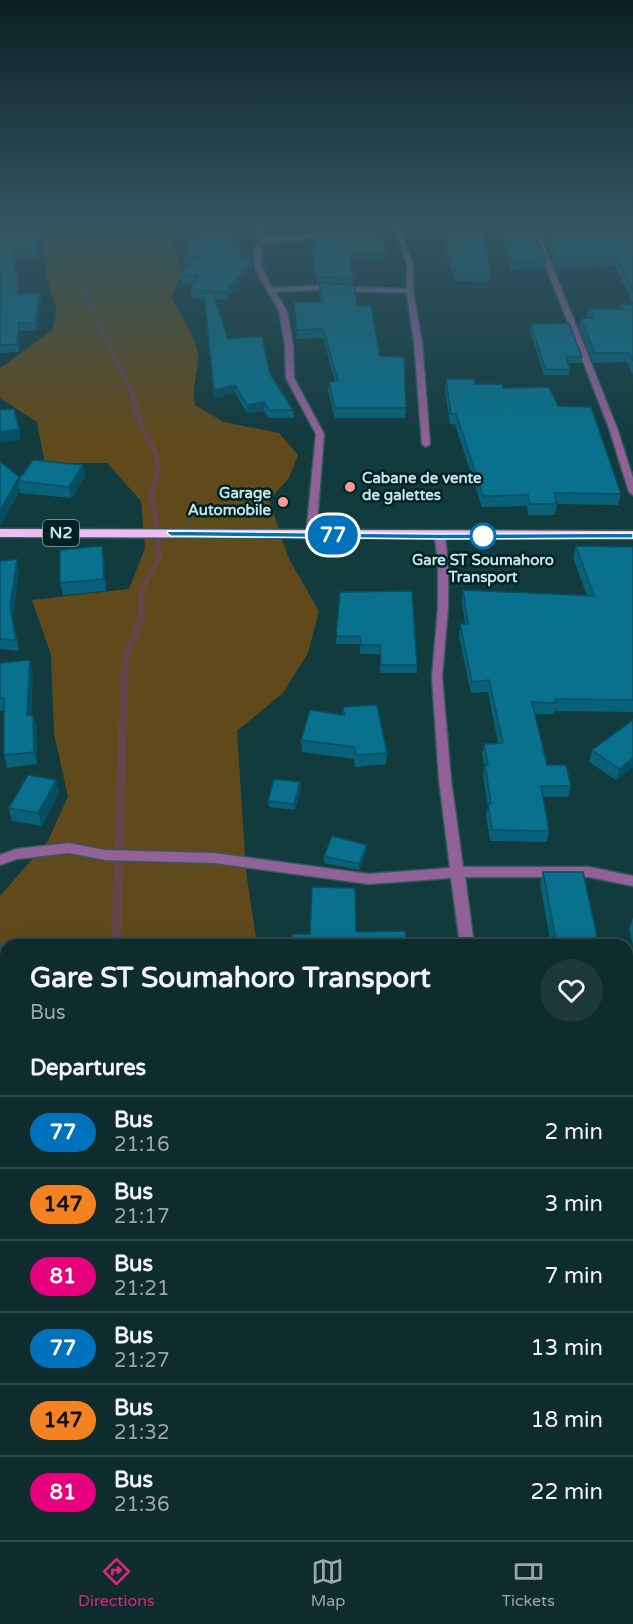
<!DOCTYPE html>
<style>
:root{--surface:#0e2c2e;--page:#1c383a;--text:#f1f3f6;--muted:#9ba7aa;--line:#2e484a;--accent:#db2777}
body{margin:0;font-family:"Varela Round",sans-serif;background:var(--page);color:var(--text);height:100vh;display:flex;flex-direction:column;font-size:22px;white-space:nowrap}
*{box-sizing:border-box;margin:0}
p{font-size:20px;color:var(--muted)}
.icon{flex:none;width:33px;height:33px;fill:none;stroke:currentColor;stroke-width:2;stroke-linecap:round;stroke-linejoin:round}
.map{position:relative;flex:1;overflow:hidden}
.panel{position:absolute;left:0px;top:939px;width:633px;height:602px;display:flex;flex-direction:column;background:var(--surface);border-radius:18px 18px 0 0;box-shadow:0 6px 24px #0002,0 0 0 2px var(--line)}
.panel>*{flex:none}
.badge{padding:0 12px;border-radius:20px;font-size:21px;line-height:39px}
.map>.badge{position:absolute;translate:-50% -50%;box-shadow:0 0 0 3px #fff}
h2{padding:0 30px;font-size:22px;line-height:54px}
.round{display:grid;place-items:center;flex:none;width:63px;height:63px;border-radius:32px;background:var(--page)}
.head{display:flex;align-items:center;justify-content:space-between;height:102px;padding:0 30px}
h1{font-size:28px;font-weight:800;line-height:45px}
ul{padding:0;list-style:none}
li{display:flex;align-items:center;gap:18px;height:72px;padding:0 30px;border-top:2px solid var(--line)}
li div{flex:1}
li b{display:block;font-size:22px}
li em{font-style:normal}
li .badge{min-width:66px;font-weight:700;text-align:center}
.menu{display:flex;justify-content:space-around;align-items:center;height:84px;border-top:2px solid var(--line);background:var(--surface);font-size:16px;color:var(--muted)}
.menu a{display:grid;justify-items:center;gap:3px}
.menu .on{color:var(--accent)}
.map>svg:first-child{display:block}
</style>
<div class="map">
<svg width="633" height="1540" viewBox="0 0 633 1540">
<rect width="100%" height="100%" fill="#123b3e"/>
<path fill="#604a1c" d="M49 223H227L185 229 173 243 182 274 171 297C179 311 199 342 198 358 197 376 192 386 195 405L224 422 279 433 298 455 289 478 269 500 289 559 319 611 308 653 283 693 237 731 246 871 257 945H6V1534H404L409 1540H0V896L48 841 68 796 54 734 51 655 32 600 129 589 145 548 141 501 107 463H45L37 422 0 398V368L52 330 57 311 48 282 43 250 44 227Z"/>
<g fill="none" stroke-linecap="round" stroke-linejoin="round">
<path fill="#65454a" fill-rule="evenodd" d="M111 223H116L120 228 88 288 87 295 135 393 145 428 159 454 161 468 154 497 158 512 162 558 144 591 145 620 129 658 121 945H111L121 658 137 620 138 591 156 558 152 512 148 497 155 468 153 454 139 428 129 393 83 295 84 288 116 228Z
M83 1534H97L96 1540H82Z"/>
<g stroke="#325a5d" stroke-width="3">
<path id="street" d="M251 223H258L263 230 264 237 302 236 328 231 331 233 302 240 264 241C258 259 263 272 272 288L311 286 407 289V265L393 223H399L413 265V291L422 342 430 444 426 447 422 444 414 342 407 293 311 290 275 292 287 311 293 345 294 378 324 434 316 535 311 538 306 535 316 434 286 378 285 345 279 311 256 271 254 251 258 239 257 230Z
M529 223H535L617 428 633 478V495L629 492 609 428Z
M440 533 445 536 448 567V607L442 677 451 780 463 867H589L633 876V886L589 877H465L474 945H460L451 878 369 884 214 863 105 860 69 853 17 859 0 865V855L16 849 69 843 105 850 214 853 369 874 450 868 439 780 432 677 438 607V567L435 536Z"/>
</g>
<g stroke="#325a5d" stroke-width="3">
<path id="highway" d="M0 529 633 531V539L0 537Z"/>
</g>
<use href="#street" fill="#916197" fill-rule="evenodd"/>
<use href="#highway" fill="#ebbdf1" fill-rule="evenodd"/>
</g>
<path fill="#086179" d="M0 223H49L44 231 37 258H16L19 294 40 293 42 300 36 331H20L19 352 0 353Z
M295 223H382L381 229 386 253V260H351L353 278V285L357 306 380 356 406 408 405 418H335L328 391 329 382 335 381 323 338 297 339 294 312V302H321L319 292V284H317L313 268 314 232 328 229 314 231V228L295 227Z
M440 223H484L490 273 489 282 456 281 444 253 445 244H446Z
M497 223H531L546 260 544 269 511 270Z
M538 223H633V303L615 266 556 268Z
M183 255 240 257 253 259V267L226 300 215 299 228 339 270 374 293 410 294 418H269L264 411 247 413 235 393 214 398 204 299 191 298V289L194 284 181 283V274L191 264 184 263Z
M620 304H633V375L627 362 593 363 579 328 581 319 587 318 589 309H619Z
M531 324 582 357 581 363H568L570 370 569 375H544L530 330Z
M446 379 503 388 558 406 621 494 618 505 557 504 555 515H528L527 506 482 507 455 424H450L445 390Z
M0 461 19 477V479L83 465 85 477 71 498 20 493V491L0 526Z
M576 546 633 547V712L554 711V714H535L547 765 571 786 568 797H543L549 831 547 842 490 841 486 815 488 807 483 776 484 767 482 755 484 744 498 743 488 692 471 693 459 636 460 624H465L462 601 463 590 587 595 573 558Z
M104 558 106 591 63 595 60 583Z
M0 561 19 570 13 618 19 651 0 649Z
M340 592 417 665V673H380V654H360V644H336Z
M0 663 33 672 31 715 37 727V764L7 768 4 755V711H0Z
M343 707 387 753 386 764 355 767 354 759 302 752 301 740 342 715Z
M592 750 633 767 616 780 589 762Z
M300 782 301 789 295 810 269 807 268 801Z
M59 792 42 826 12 821 9 808Z
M366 851 359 870 324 863V856Z
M543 872 599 945H551L540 884Z
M633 917V946L629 929Z
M627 1026H633V1060L627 1061Z
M627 1116H633V1395L627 1400V1343L630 1347 627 1336Z"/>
<path fill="#064f63" d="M43 223H49L44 231 37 258 35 250Z
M320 223H328V229L314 231V224Z
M14 251 16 258 19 301 18 294Z
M253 259V267L226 300V292Z
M40 293 42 300 36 331 35 323Z
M19 323 20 331 19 352 17 344Z
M235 385V393L214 398V390Z
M264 402V411L247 413V405Z
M17 419 21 440 0 443V432Z
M83 465 85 477 71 498 69 487Z
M19 477 20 481H18L20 491 0 526V510Z
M102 546 104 558 106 591 104 579Z
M17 559 19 570 13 618 19 651 10 607Z
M30 660 33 672 30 728 27 715Z
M33 715 37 727V764L34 752Z
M633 758V767L616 780 619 769Z
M56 780 59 792 42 826 38 813Z
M300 782 301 789 295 810 294 804Z
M367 845 366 851 359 870V864Z
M633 1392V1395L627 1400V1397Z"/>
<path fill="#09718d" stroke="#064f63" stroke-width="1.5" d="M0 223H43L35 250 14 251 18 294 40 293 35 323H19L17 344 0 345Z
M202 223H237L240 257 253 259 226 292 191 289 198 276 181 274 199 256 183 255Z
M330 223H381L380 226 386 253H350L353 278 317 277 313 261 314 232 332 228 333 226Z
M443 223H484L490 273H457L445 244H449Z
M500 223H531L546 260 512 262Z
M542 223H633V291L617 258 557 260Z
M319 283 354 285 357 306H371L380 356 404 357 406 408H335L329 382 338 381 323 329 297 330 294 302H323Z
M213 293 228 339 262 336 270 374 293 410H269L264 402 247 405 235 385 214 390 204 294Z
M620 304H633V361L629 353H595L581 319 593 318 589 309H623Z
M569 323 582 357H566L570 370 545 369 531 324Z
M446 379H474L475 384H502L503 388 549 387 558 406 591 407 621 494 554 493 557 504H530L528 495 483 496 456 414H451Z
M14 409 19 429 0 432V410Z
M33 460 83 465 69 487 18 481Z
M0 461 19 477 0 510Z
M102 546 104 579 60 583V550Z
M576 546 633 547V700L555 699 556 703 532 702 547 765H566L571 786H541L549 831 492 830 488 803 491 804 485 765H488L484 744 503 743 489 680 472 682 460 624H468L463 590 594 596Z
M17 559 10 607 16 640 0 639V561Z
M412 591 417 665H381L380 645H361L360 636H336L340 592Z
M30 660 27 715H33L34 752 4 755V698H0V663Z
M377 705 387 753 356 755 354 747 301 740 310 710 344 715 343 707Z
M633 720V758L619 769 592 750Z
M28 775 56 780 38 813 9 808Z
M274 779 300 782 294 804 268 801Z
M332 836 367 845 359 864 324 856Z
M543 872H583L599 945H557Z
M312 887 355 888 356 932 405 931 407 945H292V934H310Z
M627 1026H633V1049L627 1050Z
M627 1116H633V1329L627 1305Z
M627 1343 633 1351V1392L627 1397Z"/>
<linearGradient id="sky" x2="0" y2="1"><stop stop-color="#0a2022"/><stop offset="0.51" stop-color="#335563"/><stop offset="1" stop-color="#335563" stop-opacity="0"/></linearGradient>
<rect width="633" height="439" fill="url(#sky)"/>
<path fill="#0072bc" stroke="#fff" stroke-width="1.5" d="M168 531 440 534 633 533V538L440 539 171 536 167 533Z"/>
<g fill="#f59b97" stroke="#012123" stroke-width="2">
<circle cx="350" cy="487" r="6"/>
<circle cx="283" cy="502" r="6"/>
</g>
<circle fill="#fff" stroke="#0072bc" stroke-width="3" cx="483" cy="536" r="12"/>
<g text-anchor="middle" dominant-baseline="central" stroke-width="5" stroke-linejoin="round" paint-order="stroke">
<g font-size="15" font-weight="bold" fill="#c3e7ea" stroke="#012123" text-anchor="start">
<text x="362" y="478">Cabane de vente<tspan x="362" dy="17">de galettes</tspan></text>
<text x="271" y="493" text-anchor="end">Garage<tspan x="271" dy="17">Automobile</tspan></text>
</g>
<g font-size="15" font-weight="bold" fill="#c3e7ea" stroke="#012123">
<text x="483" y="560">Gare ST Soumahoro<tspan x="483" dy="17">Transport</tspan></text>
</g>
<rect fill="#012123" stroke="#89acae" stroke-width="1.5" x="43" y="520" width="36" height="26" rx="4.5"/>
<g font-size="16" font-weight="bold" fill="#c3e7ea">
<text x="61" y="533">N2</text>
</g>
</g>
</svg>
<b class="badge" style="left:333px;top:535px;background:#0072bc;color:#fff">77</b>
<section class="panel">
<div class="head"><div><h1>Gare ST Soumahoro Transport</h1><p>Bus</p></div><a class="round"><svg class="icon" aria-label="heart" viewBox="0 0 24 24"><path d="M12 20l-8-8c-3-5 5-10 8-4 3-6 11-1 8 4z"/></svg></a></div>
<h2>Departures</h2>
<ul>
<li><span class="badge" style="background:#0072bc;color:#fff">77</span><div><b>Bus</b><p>21:16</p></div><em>2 min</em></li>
<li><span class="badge" style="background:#f58220;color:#111">147</span><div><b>Bus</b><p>21:17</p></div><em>3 min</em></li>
<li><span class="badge" style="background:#e6007e;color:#fff">81</span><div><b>Bus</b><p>21:21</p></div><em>7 min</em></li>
<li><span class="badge" style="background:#0072bc;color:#fff">77</span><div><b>Bus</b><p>21:27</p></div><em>13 min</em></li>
<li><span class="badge" style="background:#f58220;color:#111">147</span><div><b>Bus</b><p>21:32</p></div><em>18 min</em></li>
<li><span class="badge" style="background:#e6007e;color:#fff">81</span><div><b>Bus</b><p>21:36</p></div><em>22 min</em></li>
</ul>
</section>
</div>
<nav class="menu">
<a class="on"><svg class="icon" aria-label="directions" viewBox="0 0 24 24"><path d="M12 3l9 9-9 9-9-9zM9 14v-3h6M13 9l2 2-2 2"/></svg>Directions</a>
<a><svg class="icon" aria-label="map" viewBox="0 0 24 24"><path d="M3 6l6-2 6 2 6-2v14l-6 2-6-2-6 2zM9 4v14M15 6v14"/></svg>Map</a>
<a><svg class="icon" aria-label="tickets" viewBox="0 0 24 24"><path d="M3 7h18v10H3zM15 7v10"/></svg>Tickets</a>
</nav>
